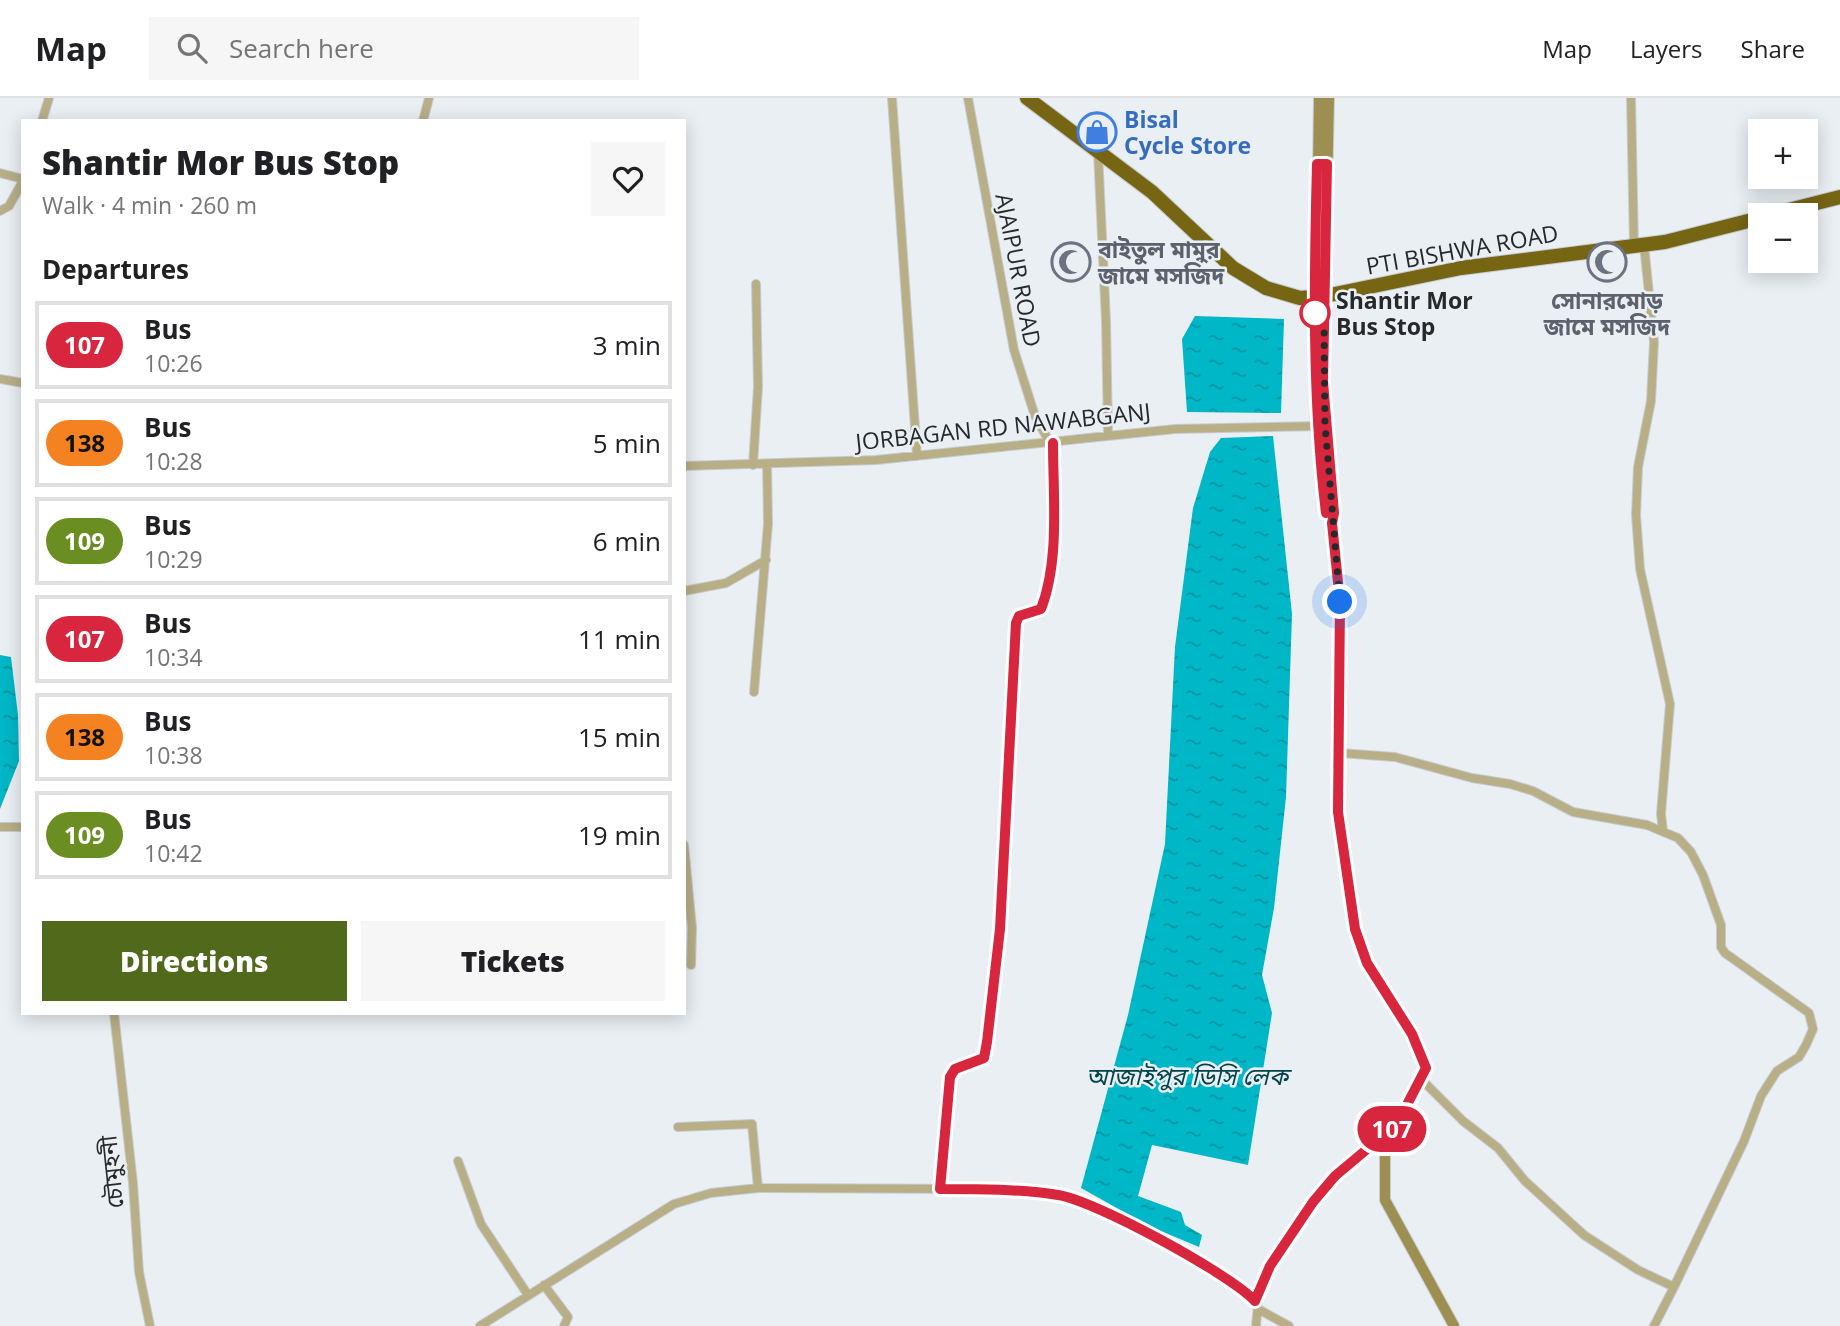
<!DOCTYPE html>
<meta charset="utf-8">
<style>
:root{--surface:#fff;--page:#f6f6f6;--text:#202124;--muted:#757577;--line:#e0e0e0;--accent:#50691a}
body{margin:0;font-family:"Open Sans","Noto Sans Bengali",sans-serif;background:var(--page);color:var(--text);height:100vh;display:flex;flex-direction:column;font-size:26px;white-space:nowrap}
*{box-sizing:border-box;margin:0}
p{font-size:23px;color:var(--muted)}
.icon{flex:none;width:38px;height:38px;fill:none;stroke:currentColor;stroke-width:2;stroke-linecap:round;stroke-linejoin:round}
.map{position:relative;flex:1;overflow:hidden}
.side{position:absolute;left:21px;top:21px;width:665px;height:896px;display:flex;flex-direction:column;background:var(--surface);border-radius:0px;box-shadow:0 4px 18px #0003}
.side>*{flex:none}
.badge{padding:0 14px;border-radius:23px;font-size:24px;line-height:46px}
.tools{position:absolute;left:1748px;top:21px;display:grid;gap:14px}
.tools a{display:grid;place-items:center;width:70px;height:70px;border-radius:0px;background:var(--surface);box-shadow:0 4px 18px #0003;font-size:35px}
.you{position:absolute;width:35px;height:35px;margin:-18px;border:5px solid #fff;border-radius:50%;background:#1a73e8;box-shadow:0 0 0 10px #1a73e833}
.map>.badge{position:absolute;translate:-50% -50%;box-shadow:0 0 0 4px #fff}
h2{padding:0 21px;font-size:26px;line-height:63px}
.round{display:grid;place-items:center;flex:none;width:74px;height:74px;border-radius:0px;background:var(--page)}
.head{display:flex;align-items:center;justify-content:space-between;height:119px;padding:0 21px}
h1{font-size:33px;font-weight:800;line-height:52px}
.cta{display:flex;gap:14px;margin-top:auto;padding:14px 21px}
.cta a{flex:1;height:80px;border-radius:0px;background:var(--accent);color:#fff;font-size:28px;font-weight:800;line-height:80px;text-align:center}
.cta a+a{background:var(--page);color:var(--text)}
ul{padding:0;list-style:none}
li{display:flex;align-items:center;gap:21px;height:88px;margin:0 14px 10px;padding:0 7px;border:4px solid var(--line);border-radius:0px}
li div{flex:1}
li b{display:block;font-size:26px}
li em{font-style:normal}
li .badge{min-width:77px;font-weight:700;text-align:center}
header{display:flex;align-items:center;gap:42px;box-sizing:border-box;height:98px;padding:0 35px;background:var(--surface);border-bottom:2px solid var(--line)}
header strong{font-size:33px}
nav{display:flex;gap:38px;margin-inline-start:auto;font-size:24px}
.search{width:490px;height:63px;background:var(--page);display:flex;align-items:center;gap:18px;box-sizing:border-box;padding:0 24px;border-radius:0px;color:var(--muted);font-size:26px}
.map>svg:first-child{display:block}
</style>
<header>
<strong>Map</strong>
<div class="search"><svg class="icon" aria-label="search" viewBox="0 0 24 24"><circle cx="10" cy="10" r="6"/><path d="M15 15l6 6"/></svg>Search here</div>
<nav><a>Map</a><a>Layers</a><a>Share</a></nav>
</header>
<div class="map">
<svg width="1840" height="1228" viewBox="0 0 1840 1228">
<defs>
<pattern id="water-ripples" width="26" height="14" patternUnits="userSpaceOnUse" patternTransform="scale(1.75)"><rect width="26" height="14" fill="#00b7c7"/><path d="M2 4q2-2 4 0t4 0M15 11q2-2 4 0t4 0" fill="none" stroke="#0295a2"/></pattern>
</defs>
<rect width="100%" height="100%" fill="#eaeff4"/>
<path fill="url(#water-ripples)" d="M1195 218 1284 221 1281 315 1187 314 1182 241Z
M1273 338 1292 516 1286 699 1274 810 1262 877 1272 915 1248 1067 1152 1047 1138 1098 1181 1114 1185 1127 1202 1137 1199 1149 1149 1128 1081 1090 1128 917 1165 746 1175 549 1193 410 1210 354 1221 340Z
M0 557 11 559 18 617 19 663 0 711Z"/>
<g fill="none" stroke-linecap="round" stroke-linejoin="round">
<g stroke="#c7cbd0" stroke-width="10">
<path id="street" d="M892 0 917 358
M968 0 1014 252 1035 318 1050 345
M1631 0 1634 148
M42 23 49 0
M423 23 429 0
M1098 54 1106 223 1108 337
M0 75 23 81
M0 113 9 108 23 83
M1644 147 1654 244 1651 303 1638 369 1636 417 1640 471 1670 606 1661 716 1663 733
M0 281 23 285
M753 367 758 289 756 186
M684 368 876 362 1175 331 1320 328
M684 493 726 485 766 462
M754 594 768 426 767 366
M1340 655 1395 659 1472 680 1510 686 1533 693 1573 714 1647 727 1678 740 1691 754 1703 777 1721 827V849L1725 855 1809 915 1813 931 1806 947 1799 959 1777 973 1761 998 1744 1043 1674 1189
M0 729H23
M684 747 692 830 691 867
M114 915 133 1085 139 1174 150 1228
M1421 981 1463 1023 1498 1050 1525 1083 1584 1137 1638 1172 1674 1189 1654 1228
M678 1029 752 1026 758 1090
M458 1063 481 1126 528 1197
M940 1091 950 979 955 971 983 960 987 944 1000 831 1016 525 1019 518 1041 511C1060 461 1053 398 1053 345
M544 1187 568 1219 564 1228
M1255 1203C1274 1158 1300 1113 1334 1079 1351 1060 1374 1046 1393 1030
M1258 1211 1289 1228
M480 1228 674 1106 711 1095 758 1090 974 1091 1059 1097 1087 1104 1203 1166 1236 1186 1258 1206 1256 1228"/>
</g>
<g stroke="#c7cbd0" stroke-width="12">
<path id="secondary" d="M1319 0 1315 279 1316 328 1326 415 1332 425 1340 481 1338 714 1355 831 1367 865 1412 936 1426 970 1385 1049V1102L1454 1228
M1329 0 1323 284 1334 415 1332 425"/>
</g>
<g stroke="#c7cbd0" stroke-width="16">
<path id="highway" d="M1027 0 1152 94 1233 170 1266 190 1300 200 1325 198 1461 170 1665 144 1760 120
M1769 117 1840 99"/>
</g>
<use href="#street" stroke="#b8af87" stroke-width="8"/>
<use href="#secondary" stroke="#9d8f52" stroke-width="10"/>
<use href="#highway" stroke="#766513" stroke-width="14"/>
</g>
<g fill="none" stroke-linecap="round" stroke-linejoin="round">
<g stroke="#fff" stroke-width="16">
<path id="line" d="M1053 345C1053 398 1060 462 1041 511L1019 518 1016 525 1000 831 987 944 984 960 955 971 950 979 940 1091C979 1091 1020 1091 1058 1097 1094 1102 1230 1176 1255 1203L1270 1168 1313 1104 1335 1078 1397 1026 1426 970 1412 936 1367 865 1355 831 1338 714 1340 504 1332 425 1334 415 1323 284 1327 66H1317C1314 183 1312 299 1326 415"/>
</g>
<use href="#line" stroke="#d7263d" stroke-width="10"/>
<path stroke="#26282a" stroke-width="7" stroke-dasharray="0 12.6" d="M1315 215 1324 220 1325 327 1340 504"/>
</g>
<defs>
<g id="shop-ring" transform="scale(2.0125)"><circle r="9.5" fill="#eaeff4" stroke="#3f7fe0" stroke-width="1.5"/><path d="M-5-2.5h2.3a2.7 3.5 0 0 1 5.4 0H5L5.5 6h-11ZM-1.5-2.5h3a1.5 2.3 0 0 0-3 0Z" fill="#3f7fe0"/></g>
<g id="mosque-ring" transform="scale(2.0125)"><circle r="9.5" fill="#eaeff4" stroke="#6b7280" stroke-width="1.5"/><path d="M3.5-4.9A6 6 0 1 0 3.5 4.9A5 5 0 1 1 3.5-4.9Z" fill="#6b7280"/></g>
</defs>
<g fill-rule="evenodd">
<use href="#shop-ring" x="1097" y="34"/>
<use href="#mosque-ring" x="1071" y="164"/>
<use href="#mosque-ring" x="1607" y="164"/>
</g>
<circle fill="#fff" stroke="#d7263d" stroke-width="3.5" cx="1315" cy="215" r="14"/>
<g text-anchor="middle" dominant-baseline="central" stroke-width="5" stroke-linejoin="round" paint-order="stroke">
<g font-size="23" font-weight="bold" fill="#366cbe" stroke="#eaeff4" text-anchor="start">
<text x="1124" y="21">Bisal<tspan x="1124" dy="26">Cycle Store</tspan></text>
</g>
<g font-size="23" font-weight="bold" fill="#5b616d" stroke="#eaeff4" text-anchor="start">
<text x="1098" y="151">বাইতুল মামুর<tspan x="1098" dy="26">জামে মসজিদ</tspan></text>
<text x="1607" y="202" text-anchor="middle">সোনারমোড়<tspan x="1607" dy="26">জামে মসজিদ</tspan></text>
</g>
<g font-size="23" fill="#26282a" stroke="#eaeff4">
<text transform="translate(1462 151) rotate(-10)">PTI BISHWA ROAD</text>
<text transform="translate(1019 172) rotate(79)">AJAIPUR ROAD</text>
<text transform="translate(1003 328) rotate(-6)">JORBAGAN RD NAWABGANJ</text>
<text transform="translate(111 1074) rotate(-96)">চৌমুহনী</text>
</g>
<g font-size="23" font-weight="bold" fill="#26282a" stroke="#eaeff4" text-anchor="start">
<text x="1336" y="202">Shantir Mor<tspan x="1336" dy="26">Bus Stop</tspan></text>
</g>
<g font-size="24" font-style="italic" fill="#00444b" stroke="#eaeff4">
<text x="1187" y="977">আজাইপুর ডিসি লেক</text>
</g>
</g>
</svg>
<div class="tools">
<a>+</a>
<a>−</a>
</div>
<div class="you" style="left:1340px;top:504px"></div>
<b class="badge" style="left:1392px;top:1031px;background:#d7263d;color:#fff">107</b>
<section class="side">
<div class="head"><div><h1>Shantir Mor Bus Stop</h1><p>Walk · 4 min · 260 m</p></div><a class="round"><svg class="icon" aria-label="heart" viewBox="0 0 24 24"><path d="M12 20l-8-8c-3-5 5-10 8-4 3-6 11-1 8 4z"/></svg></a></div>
<h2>Departures</h2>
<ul>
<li><span class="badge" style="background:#d7263d;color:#fff">107</span><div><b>Bus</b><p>10:26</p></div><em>3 min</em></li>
<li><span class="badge" style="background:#f58220;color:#111">138</span><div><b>Bus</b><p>10:28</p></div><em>5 min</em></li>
<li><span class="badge" style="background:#6b8e23;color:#fff">109</span><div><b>Bus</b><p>10:29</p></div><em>6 min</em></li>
<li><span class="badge" style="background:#d7263d;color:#fff">107</span><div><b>Bus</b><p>10:34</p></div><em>11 min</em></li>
<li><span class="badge" style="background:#f58220;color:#111">138</span><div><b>Bus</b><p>10:38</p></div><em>15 min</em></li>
<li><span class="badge" style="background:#6b8e23;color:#fff">109</span><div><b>Bus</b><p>10:42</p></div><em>19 min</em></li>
</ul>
<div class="cta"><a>Directions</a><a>Tickets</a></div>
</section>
</div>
